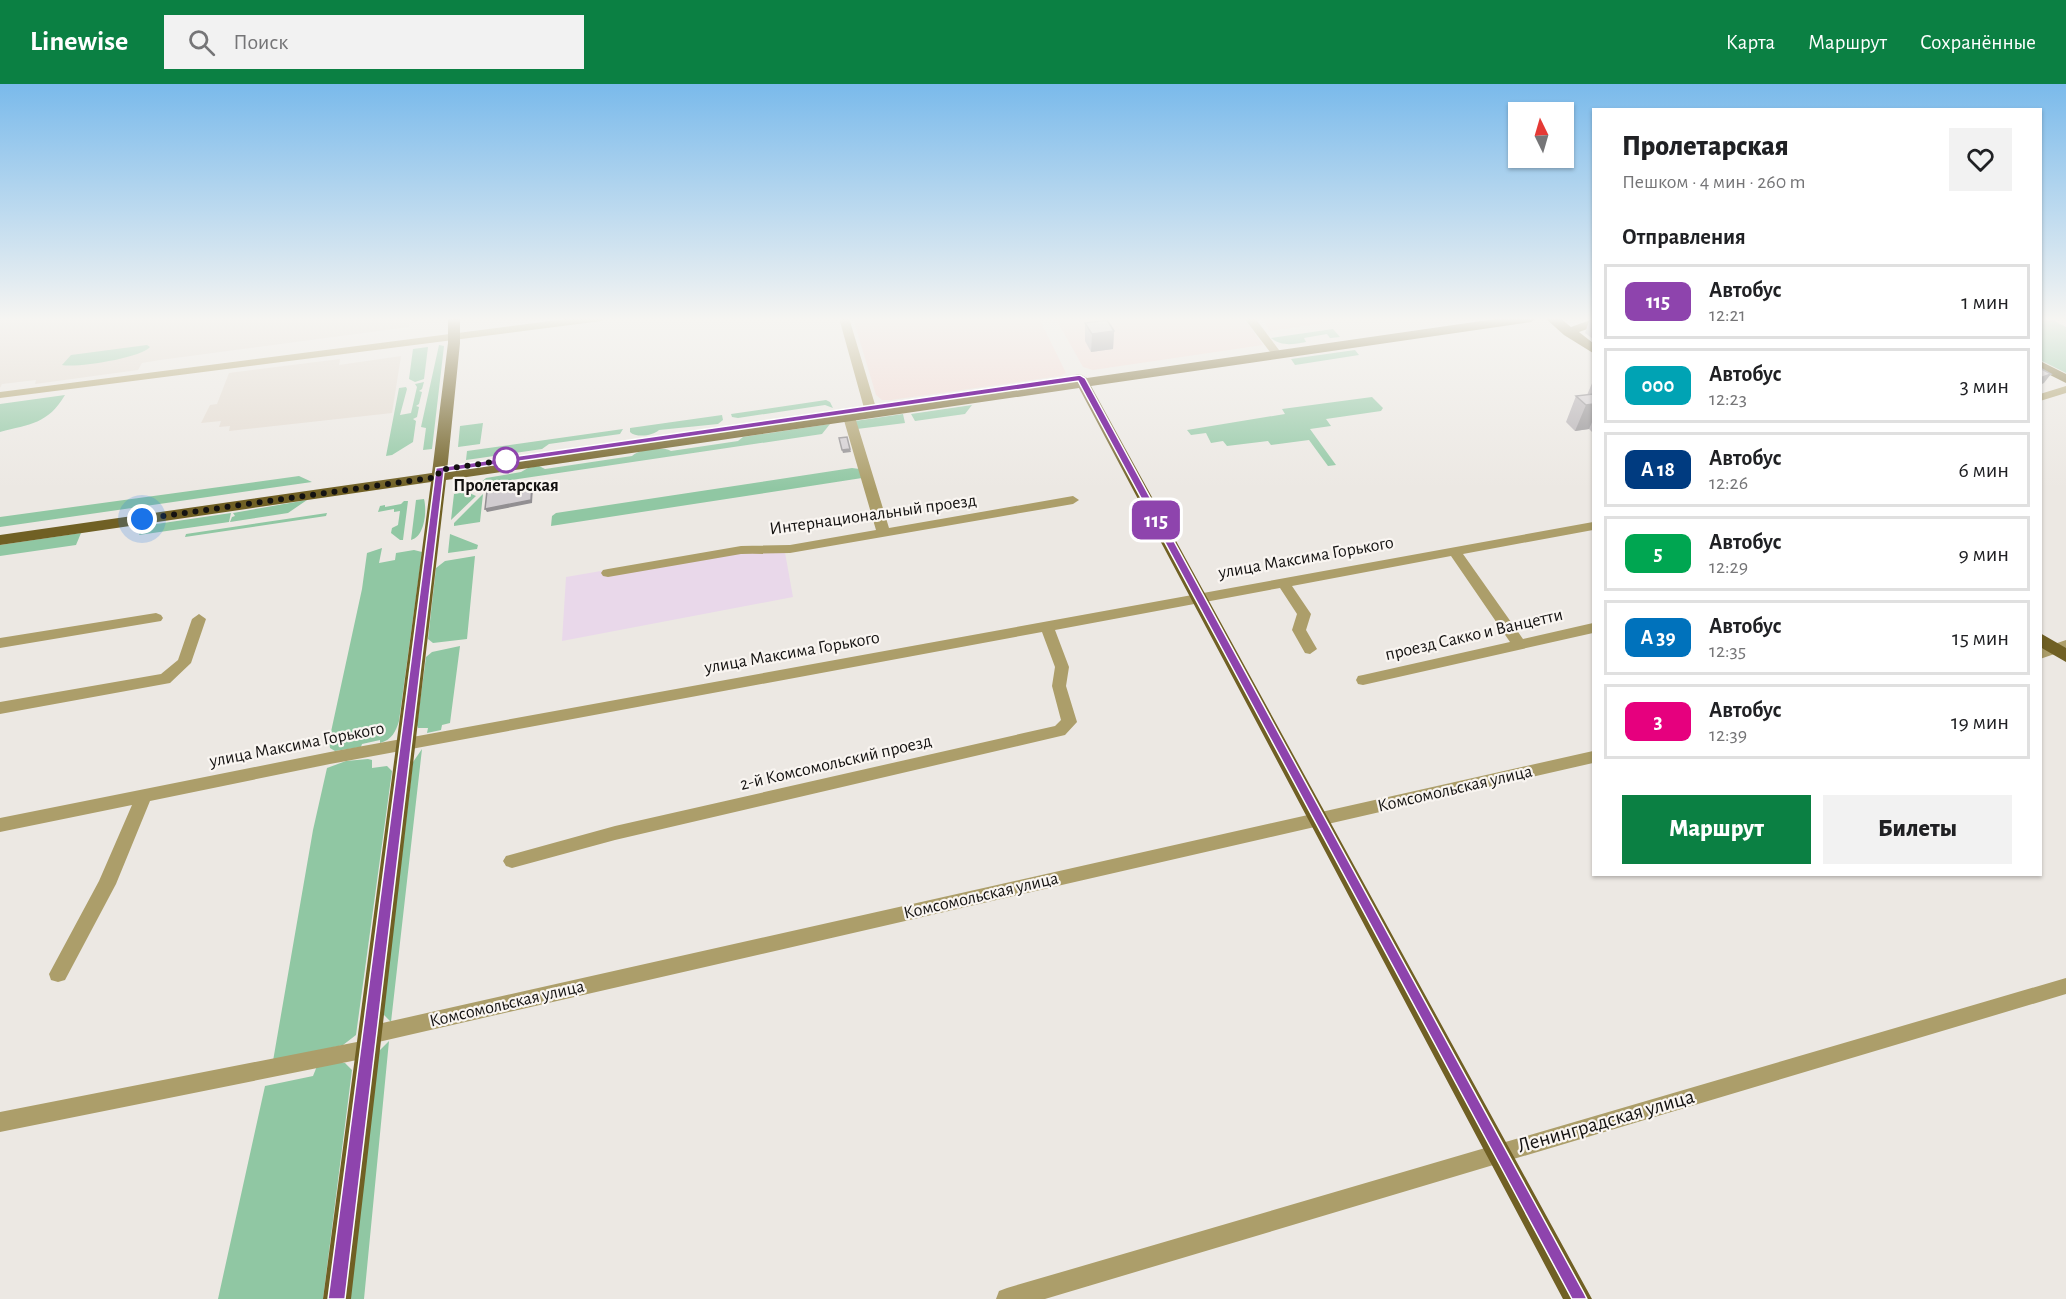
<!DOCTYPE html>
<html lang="ru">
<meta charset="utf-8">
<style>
:root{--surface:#fff;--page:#f2f2f2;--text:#202124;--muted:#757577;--line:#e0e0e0;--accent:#0b8043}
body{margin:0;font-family:"Alegreya Sans",sans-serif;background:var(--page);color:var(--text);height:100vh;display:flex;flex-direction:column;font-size:22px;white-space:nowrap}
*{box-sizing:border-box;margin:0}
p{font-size:20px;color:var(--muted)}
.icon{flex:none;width:33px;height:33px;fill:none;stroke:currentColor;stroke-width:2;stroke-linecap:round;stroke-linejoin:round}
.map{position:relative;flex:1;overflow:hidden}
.drawer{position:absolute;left:1592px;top:24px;width:450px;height:768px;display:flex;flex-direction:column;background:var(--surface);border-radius:0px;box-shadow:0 2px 4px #0004}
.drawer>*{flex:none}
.badge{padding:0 12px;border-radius:9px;font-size:21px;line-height:39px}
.needle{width:39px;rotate:355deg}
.buttons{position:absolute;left:1508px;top:18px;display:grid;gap:12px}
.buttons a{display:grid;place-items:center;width:66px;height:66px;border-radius:0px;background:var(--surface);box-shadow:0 2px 4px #0004;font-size:30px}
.you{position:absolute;width:30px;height:30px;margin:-15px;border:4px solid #fff;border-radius:50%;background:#1a73e8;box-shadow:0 0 0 9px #1a73e833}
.map>.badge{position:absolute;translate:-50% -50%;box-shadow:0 0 0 3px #fff}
h2{padding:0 30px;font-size:22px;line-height:54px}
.round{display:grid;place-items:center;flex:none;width:63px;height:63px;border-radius:0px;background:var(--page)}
.overview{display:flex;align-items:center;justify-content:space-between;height:102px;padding:0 30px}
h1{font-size:28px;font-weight:800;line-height:45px}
.action{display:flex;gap:12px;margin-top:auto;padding:12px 30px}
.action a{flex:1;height:69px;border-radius:0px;background:var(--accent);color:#fff;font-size:24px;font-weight:800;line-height:69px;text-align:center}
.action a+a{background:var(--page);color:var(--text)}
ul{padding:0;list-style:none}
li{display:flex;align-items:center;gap:18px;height:75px;margin:0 12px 9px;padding:0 18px;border:3px solid var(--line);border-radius:0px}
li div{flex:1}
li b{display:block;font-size:22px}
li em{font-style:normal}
li .badge{min-width:66px;font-weight:700;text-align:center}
header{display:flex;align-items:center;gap:36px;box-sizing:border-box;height:84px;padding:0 30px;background:var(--accent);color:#fff}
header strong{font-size:28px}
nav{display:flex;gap:33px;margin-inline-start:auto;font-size:21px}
.search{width:420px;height:54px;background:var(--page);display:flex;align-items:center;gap:15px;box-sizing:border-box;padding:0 21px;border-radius:0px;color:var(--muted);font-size:22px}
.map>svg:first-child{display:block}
</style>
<header>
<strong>Linewise</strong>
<div class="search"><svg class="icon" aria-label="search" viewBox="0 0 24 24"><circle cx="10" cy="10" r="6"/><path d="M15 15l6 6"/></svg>Поиск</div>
<nav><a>Карта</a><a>Маршрут</a><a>Сохранённые</a></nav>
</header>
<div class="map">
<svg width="2066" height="1215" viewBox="0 0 2066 1215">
<rect width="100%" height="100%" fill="#ece8e3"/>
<path fill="#f2d8d2" d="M1039 234 1066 289 1060 292 891 316H882L876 311 853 234Z
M1243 234 1263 261 1093 286 1083 283 1056 235Z
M1320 234 1324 239 1270 247 1261 234Z"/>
<path fill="#e3dad0" d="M0 234H410L409 243 160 276 142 279 138 286 35 300 36 296 2 300 0 304Z
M401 272 392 329 229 347 230 342 219 343 221 337 201 339 210 321 217 320 229 289 340 275 339 281Z"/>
<path fill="#e9d8ea" d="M784 463 793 513 562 557 566 493 729 465Z"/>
<path fill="#90c7a3" d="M2049 234 2066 243V289L2040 276V234Z
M1333 245 1340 253 1330 254 1327 250 1304 254 1306 258C1294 260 1282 263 1271 254Z
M147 261 150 263C141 274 77 284 62 281L71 271Z
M439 261 444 262 432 365 423 366 426 344 421 343Z
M428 263 424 295 415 298 409 295 413 265Z
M1355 266 1359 271 1295 281 1291 275Z
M424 298 422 305 419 307 422 308 419 320 416 322 419 323 417 333 413 335 416 337 413 358 392 371 386 372 399 304 406 303 407 305 400 331 411 329 417 303 415 300Z
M65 311C48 340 30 340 0 348V320Z
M1372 313 1383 324 1381 327 1326 335 1331 342 1310 345 1336 381 1328 382 1309 356 1271 361 1268 357 1227 362 1223 357 1211 359 1206 349 1191 351 1187 346 1285 330 1282 325Z
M826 316 830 318 833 324 825 321 738 334 732 333 731 330Z
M972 321 965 330 915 337 911 330Z
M903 330 905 339 857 345 855 337Z
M722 331 723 336 718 340 659 346C653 352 636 354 630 348V344Z
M483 339 480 360 458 363 460 342Z
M830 340 822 350 478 401 486 394 521 388 528 384 539 382 545 385 632 372C640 365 662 362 671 367L738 357 743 353Z
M623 345 620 350 549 360 542 365 466 376 467 367Z
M852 384 860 385 862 394 551 442 552 432 556 429Z
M299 392 312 398 0 443V433Z
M467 408 476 412 451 436 454 410Z
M483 410 480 438 454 442V439Z
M424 415C427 426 425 453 411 456L416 416Z
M307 416 288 429 230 438 232 433 235 432 233 429Z
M404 417H408L403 456H400L391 449 392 444 398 441 400 427 394 428V425L378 428 380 422 385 421V423L401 420Z
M231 429 229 438 139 451 143 442Z
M327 429 326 432 185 453 186 450Z
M81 449 76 461 0 472V461Z
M450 450 478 461 477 465 448 469Z
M382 464 379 479 395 476 396 469 414 466 422 468 399 637C396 647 392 656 380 659V656L362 660 361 663 335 667 330 664 329 657 362 505 367 469Z
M475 472 467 555 433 559 428 555 436 484 445 477Z
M460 562 450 639 442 641 441 646 427 649 428 644H418L417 641 426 573 432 568Z
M422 665 391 938 383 930 413 678Z
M368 675 372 676V684L387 682 392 687 356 951 343 961 273 977 313 746 327 684 346 677Z
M389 957 364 1215H350L379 967Z
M337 979H345L352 986 323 1215H218L265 1002 313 992 317 982Z"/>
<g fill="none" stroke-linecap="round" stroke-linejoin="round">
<path fill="#ac9e6a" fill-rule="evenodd" d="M573 234H606L601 237 0 314V308Z
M839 234H849L876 324 874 326H866L864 324Z
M1244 234H1255L1279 266 1278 268H1270Z
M2066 302V309L2040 317V310Z
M849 330 855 333 889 444 1073 412 1079 416 1073 420 790 469 741 470 608 493 603 492 601 489 603 486 608 485 741 462 790 461 876 446 843 333Z
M1593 438V446L1463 470 1523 555 1593 539V549L1363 601 1358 600 1356 596 1358 592 1363 591 1510 558 1451 472 1292 502 1311 530 1306 546 1317 565 1310 570 1305 569 1292 546 1297 530 1280 504 1055 546 1069 583 1066 602 1077 638 1065 651 615 756 512 784 506 782 503 777 506 772 615 742 1055 642 1061 636 1052 602 1055 583 1042 548 330 680 150 717 116 800 65 896 58 898 51 896 49 890 99 797 132 721 0 748V734L330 668Z
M156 529 161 531 163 534 161 537 0 564V554Z
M199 530 206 535 191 579 170 599 0 630V618L161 590 178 576 192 535Z
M2066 556V566L2040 575V565Z
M1593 667V679L374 959 377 965 374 972 367 974 0 1048V1028L362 957 359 951 362 945 369 942Z
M2066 894V910L1045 1215H996L999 1207 1007 1204Z"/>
<path fill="#706024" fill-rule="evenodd" d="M448 234H460V259L447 387 1074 296 1075 291 1080 290 1087 294 1502 234H1537L1531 238 1091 302 1592 1215H1563L1079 304 446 396 351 1215H323L431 398 0 461V451L432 389 448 259Z
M1545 234H1560L1571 243 1593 235V243L1579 248 1593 259V269L1564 251Z
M2040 277 2066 290V299L2040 286Z
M2040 549 2066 564V578L2040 563Z"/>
</g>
<path fill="#b4afb3" d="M1593 236V255L1585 249 1589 237Z
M1085 239 1114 247 1113 265 1091 268 1085 257Z
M1593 297V349L1589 345 1575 347 1566 338 1576 312 1587 311Z"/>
<path fill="#928f92" d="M1114 247 1113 265 1091 268 1092 250Z
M2051 290 2044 299 2040 301V294Z
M1593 320V336L1589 345 1575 347 1586 321Z
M850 365 851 368 843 369 842 366Z
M532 400 533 403 532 419 487 428 485 425Z"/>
<path fill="#d1ccd0" stroke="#928f92" stroke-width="1.5" d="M1107 236 1114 247 1092 250 1085 239Z
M2040 284 2051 290 2040 294Z
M1593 310V320L1586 321 1576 312Z
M847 353 850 365 842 366 839 354Z
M532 400 531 416 485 425 487 407Z"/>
<linearGradient id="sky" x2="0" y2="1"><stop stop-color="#7abaeb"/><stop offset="0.58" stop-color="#f6f5f2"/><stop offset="1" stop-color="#f6f5f2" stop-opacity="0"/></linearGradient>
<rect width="2066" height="405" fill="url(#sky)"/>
<path fill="#8e44ad" stroke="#fff" stroke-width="1.5" d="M1080 291 1085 294 1584 1209 1587 1215H1572L1078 297 444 388 345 1215H328L436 384Z"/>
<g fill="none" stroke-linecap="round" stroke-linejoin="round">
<path stroke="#141211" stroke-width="6" stroke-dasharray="0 10.8" d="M142 435 438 393 439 386 506 376"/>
</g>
<circle fill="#fff" stroke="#8e44ad" stroke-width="3" cx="506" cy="376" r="12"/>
<g text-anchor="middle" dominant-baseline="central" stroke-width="4.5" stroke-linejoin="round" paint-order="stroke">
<g font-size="18" font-weight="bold" fill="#141211" stroke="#f9f5f1">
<text x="506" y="402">Пролетарская</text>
</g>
<g font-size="18" fill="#141211" stroke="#f9f5f1">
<text transform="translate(873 431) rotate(-8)">Интернациональный проезд</text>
<text transform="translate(1306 474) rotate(-10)">улица Максима Горького</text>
<text transform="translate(1474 551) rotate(-13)">проезд Сакко и Ванцетти</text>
<text transform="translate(792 569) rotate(-10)">улица Максима Горького</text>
<text transform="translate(297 661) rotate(-11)">улица Максима Горького</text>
<text transform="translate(836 679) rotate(-13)">2-й Комсомольский проезд</text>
<text transform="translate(1455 705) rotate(-13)">Комсомольская улица</text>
<text transform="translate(981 812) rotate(-13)">Комсомольская улица</text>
<text transform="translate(507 920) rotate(-13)">Комсомольская улица</text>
</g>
<g font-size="21" fill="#141211" stroke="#f9f5f1">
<text transform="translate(1606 1037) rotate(-16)">Ленинградская улица</text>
</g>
</g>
</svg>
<div class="buttons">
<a><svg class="needle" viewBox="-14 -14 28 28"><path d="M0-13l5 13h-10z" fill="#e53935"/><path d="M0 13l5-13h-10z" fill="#757577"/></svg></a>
</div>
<div class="you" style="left:142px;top:435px"></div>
<b class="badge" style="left:1156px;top:436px;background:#8e44ad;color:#fff">115</b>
<section class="drawer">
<div class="overview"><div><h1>Пролетарская</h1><p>Пешком · 4 мин · 260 m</p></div><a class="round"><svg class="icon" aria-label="heart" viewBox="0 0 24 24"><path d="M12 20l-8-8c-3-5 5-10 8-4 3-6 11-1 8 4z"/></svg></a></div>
<h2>Отправления</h2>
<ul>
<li><span class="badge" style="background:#8e44ad;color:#fff">115</span><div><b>Автобус</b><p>12:21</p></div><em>1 мин</em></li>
<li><span class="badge" style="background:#00a3b4;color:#fff">000</span><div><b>Автобус</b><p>12:23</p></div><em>3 мин</em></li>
<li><span class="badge" style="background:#003b80;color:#fff">А 18</span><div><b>Автобус</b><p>12:26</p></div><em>6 мин</em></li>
<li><span class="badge" style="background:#00a651;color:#fff">5</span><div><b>Автобус</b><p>12:29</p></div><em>9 мин</em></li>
<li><span class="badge" style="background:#0072bc;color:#fff">А 39</span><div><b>Автобус</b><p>12:35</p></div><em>15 мин</em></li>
<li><span class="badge" style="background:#e6007e;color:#fff">3</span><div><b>Автобус</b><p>12:39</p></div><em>19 мин</em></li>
</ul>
<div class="action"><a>Маршрут</a><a>Билеты</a></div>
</section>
</div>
